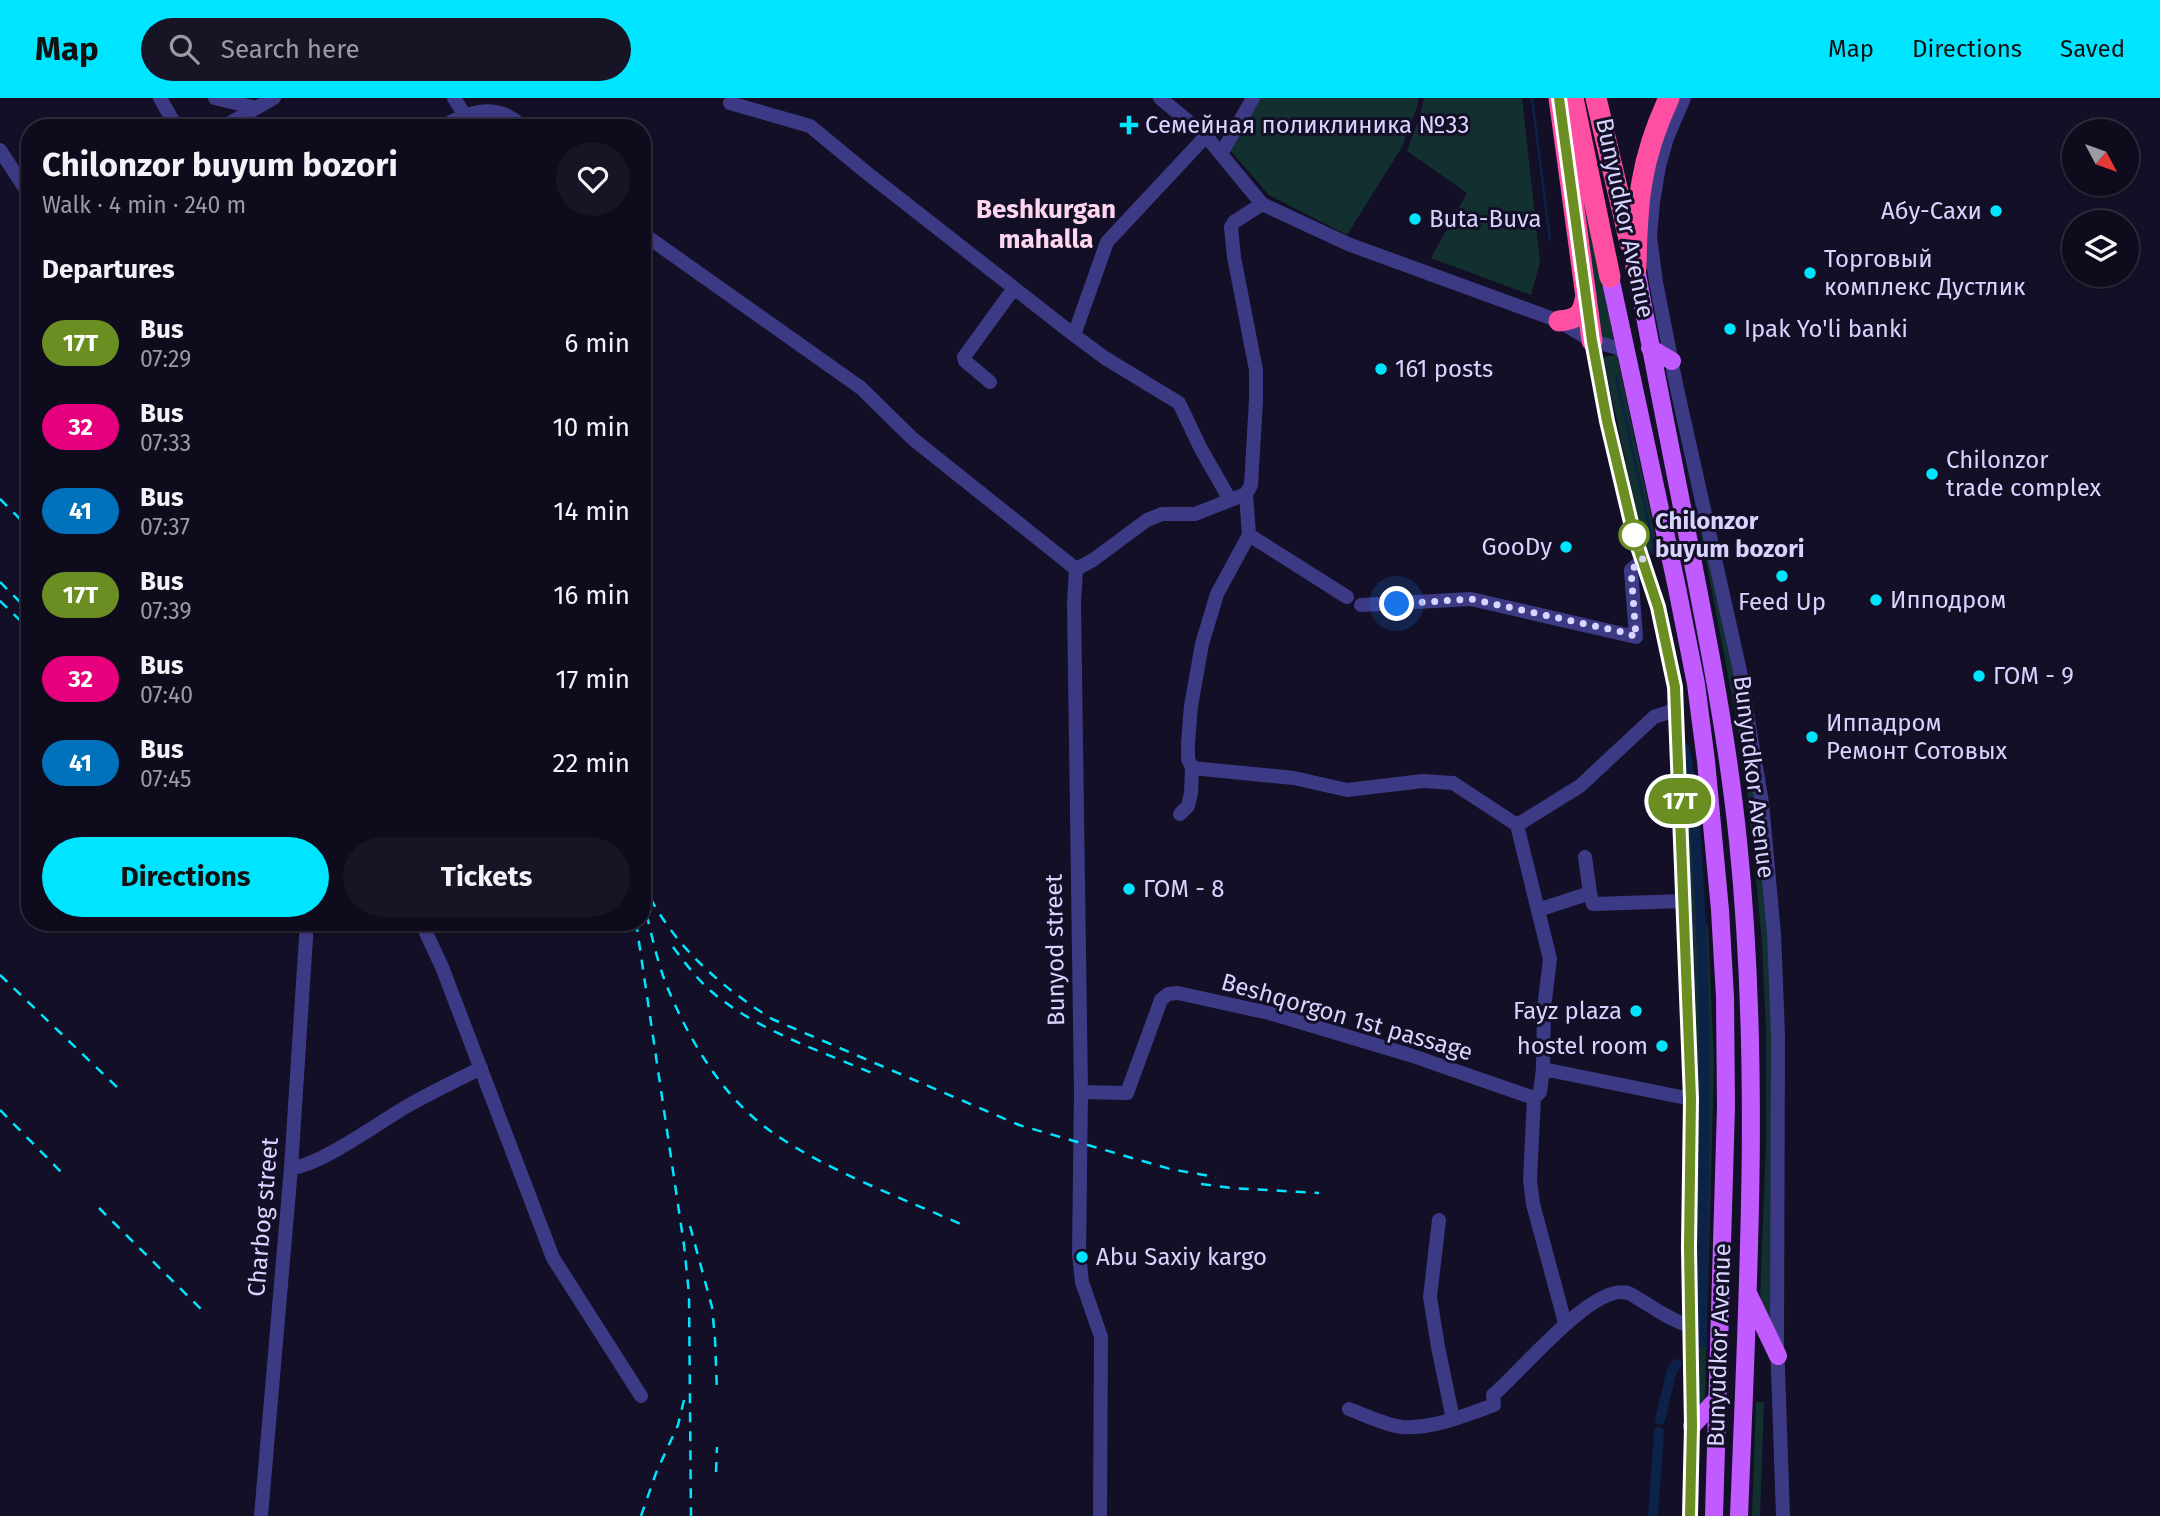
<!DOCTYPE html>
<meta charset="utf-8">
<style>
:root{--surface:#0e0b1c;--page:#171425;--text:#f1f3f6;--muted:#9b9ba3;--line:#2e2b3b;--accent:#00e5ff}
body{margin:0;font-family:"Fira Sans",sans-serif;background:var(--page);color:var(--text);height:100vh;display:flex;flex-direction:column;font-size:26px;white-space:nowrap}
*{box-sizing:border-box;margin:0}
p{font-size:23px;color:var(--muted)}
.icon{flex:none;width:38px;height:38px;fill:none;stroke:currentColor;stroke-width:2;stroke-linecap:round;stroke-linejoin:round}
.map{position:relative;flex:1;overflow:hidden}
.drawer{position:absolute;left:21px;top:21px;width:630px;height:812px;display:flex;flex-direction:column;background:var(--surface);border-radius:28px;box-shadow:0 2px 5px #0004,0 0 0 2px var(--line)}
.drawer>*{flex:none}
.badge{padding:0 14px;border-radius:23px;font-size:24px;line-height:46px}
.needle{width:46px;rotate:131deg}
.tools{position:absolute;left:2062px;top:21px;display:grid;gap:14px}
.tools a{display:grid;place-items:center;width:77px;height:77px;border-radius:50%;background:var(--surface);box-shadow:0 2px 5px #0004,0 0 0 2px var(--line);font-size:35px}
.you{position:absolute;width:35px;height:35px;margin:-18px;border:5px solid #fff;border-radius:50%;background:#1a73e8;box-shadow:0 0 0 10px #1a73e833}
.map>.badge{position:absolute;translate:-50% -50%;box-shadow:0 0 0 4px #fff}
h2{padding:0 21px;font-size:26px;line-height:63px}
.round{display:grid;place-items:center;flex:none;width:74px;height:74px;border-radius:37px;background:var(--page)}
.summary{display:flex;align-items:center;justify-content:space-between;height:119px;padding:0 21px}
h1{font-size:33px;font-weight:700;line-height:52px}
.primary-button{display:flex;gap:14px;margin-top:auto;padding:14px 21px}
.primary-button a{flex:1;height:80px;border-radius:42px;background:var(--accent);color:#111;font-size:28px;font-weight:700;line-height:80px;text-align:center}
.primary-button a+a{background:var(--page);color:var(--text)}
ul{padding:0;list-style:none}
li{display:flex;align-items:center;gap:21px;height:84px;padding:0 21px}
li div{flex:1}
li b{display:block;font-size:26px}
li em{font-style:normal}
li .badge{min-width:77px;font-weight:700;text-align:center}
header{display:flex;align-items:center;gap:42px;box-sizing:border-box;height:98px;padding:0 35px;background:var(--accent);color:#111}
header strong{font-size:33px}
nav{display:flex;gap:38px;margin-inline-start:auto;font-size:24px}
.search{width:490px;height:63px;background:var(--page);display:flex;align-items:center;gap:18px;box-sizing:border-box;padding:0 24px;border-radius:38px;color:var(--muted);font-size:26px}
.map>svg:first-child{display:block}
</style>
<header>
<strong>Map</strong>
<div class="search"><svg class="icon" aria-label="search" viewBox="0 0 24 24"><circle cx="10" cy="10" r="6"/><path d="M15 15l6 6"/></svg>Search here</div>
<nav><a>Map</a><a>Directions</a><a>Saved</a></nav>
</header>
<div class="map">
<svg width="2160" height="1418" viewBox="0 0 2160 1418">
<rect width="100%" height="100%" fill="#130f26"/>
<path fill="#12302f" d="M1259 0H1418V6L1402 49 1347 137 1269 97 1230 52Z
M1424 0H1522L1540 164 1531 197 1431 160 1467 95 1407 53 1419 21Z
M1575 56 1614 240 1601 242Z
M1617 257 1657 446 1656 457 1648 453 1644 447 1603 259Z
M1666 272C1696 403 1731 534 1750 666 1762 755 1770 846 1772 936 1773 1031 1770 1126 1771 1222L1768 1220 1760 1203 1766 1040V933L1762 846 1754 758 1744 667 1734 609 1697 415Z
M1686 663 1692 708 1700 824 1708 827 1714 966 1705 1303 1698 1311C1698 1096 1700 881 1684 666Z
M1756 1304H1764L1760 1418H1752Z"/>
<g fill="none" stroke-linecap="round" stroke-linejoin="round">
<path stroke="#0c2248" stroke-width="2.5" d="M1532 0 1550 142
M1616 278 1654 449 1651 455"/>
<path stroke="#0c2248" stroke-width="10" d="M1685 651C1695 703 1697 756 1700 809 1708 954 1703 1100 1702 1245
M1660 1322 1672 1272 1677 1266
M1653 1418 1659 1334"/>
<path stroke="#3d3a85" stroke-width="14" d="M160 0 177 30
M215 0 256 10
M454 0 464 16
M1160 0 1206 38 1262 106 1348 146 1559 223 1592 243 1618 250 1628 259
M1684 0 1667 40 1659 68 1653 104 1650 139 1656 184 1676 286 1740 573 1762 705 1774 836 1778 936 1777 1242 1783 1418
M730 5 810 28 867 75 1074 237 1105 260 1179 305 1201 351 1230 402
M221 30 274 0
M440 30C469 13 497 3 524 30
M0 52 30 98
M1221 56 1253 0
M1262 106 1234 124 1231 129 1234 159 1256 272V302L1251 387 1246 396 1249 437 1347 499
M642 135 861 290 913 341 1076 471
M1074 237 1107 144 1206 38
M1592 243 1607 323 1634 437 1659 508 1675 589 1685 803 1691 1001 1690 1228 1692 1328 1690 1418
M990 284 965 263 964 259 1014 190
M1361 507 1471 501 1636 539 1631 472 1643 462
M1192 670 1294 680 1347 692 1423 683 1453 685 1517 727 1550 861 1544 910 1543 971 1540 994 1534 1000 1530 1082 1533 1106 1565 1225
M1180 716 1188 708 1191 695 1192 670 1188 661V645L1191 608 1202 546 1217 496 1249 437
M1517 727 1580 688 1654 619 1675 612
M1585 759 1590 795
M1538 812 1590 795 1593 806 1685 803
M424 824 422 826 442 869 553 1160 641 1298
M1543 971 1691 1001
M1081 994 1127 995 1161 902 1168 896 1178 895 1269 915 1410 957 1534 1000
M291 1070C320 1068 381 1023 409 1007 432 994 457 982 481 970
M1439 1122 1430 1199 1438 1249 1453 1321
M1349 1311C1365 1317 1385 1327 1402 1329 1433 1331 1466 1317 1494 1307L1493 1297C1520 1275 1593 1184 1628 1195 1632 1196 1638 1201 1642 1203 1657 1212 1672 1223 1690 1228
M261 1418 291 1070 307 824
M1100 1418 1101 1239 1082 1184 1079 1156 1081 994 1074 505 1076 471 1093 462 1147 422 1162 416H1195L1246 396"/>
<path stroke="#c25bff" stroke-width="18" d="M1636 170C1653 264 1672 357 1690 450 1709 547 1728 644 1738 743 1761 967 1748 1193 1739 1418
M1610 179 1677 490 1696 586 1706 663 1720 812 1725 899 1726 1009 1714 1418
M1650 250 1672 263
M1748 1195 1778 1258
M1692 1328 1718 1300"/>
<path stroke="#ff4fa3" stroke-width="21" d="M1559 0 1592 243
M1573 0 1610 179
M1596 0 1630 145
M1636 170C1637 104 1640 62 1669 0
M1559 223C1579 221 1583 216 1586 197"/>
<path stroke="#00e5ff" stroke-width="2.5" stroke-dasharray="10 9" stroke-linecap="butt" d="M0 401 30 431
M0 484 30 514
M0 503 30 532
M642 783C669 844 717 886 772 921L1019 1027 1170 1071 1216 1079
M642 798C650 828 656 862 668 891 690 943 722 998 769 1032 824 1072 902 1100 965 1128
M636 824 684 1147 689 1196 691 1418
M673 849C685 865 697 881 712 894 758 933 819 952 874 976
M0 877 121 993
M0 1012 66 1079
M1201 1086 1231 1090 1319 1095
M99 1110 202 1212
M690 1128 712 1209 715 1241 717 1294
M716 1374 717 1349
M641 1418 656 1375 678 1327 684 1302"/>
</g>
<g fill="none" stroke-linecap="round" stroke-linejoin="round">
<g stroke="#fff" stroke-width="16">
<path id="line" d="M1559 0 1592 243 1607 323 1634 437 1658 509 1675 589 1691 1001 1689 1149 1692 1328 1690 1418"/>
</g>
<use href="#line" stroke="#6b8e23" stroke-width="10"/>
<path stroke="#d9d4ff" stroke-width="7" stroke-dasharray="0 12.6" d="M1397 506 1471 501 1627 535 1636 539 1631 472 1643 462 1634 437"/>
</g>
<g fill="#00e5ff" stroke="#130f26" stroke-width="2.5">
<path d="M1125.5 16.5h7v7h7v7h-7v7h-7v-7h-7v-7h7z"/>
<circle cx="1996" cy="113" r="7"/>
<circle cx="1415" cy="121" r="7"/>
<circle cx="1810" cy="175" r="7"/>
<circle cx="1730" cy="231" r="7"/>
<circle cx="1381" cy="271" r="7"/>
<circle cx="1932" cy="376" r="7"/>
<circle cx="1566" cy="449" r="7"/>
<circle cx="1782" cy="478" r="7"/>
<circle cx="1876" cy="502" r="7"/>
<circle cx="1979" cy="578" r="7"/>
<circle cx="1812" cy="639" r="7"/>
<circle cx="1129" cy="791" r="7"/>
<circle cx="1636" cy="913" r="7"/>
<circle cx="1662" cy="948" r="7"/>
<circle cx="1082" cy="1159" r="7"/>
</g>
<circle fill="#fff" stroke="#6b8e23" stroke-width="3.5" cx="1634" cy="437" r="14"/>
<g text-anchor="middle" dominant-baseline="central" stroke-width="6" stroke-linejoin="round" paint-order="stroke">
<g font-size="24" fill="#d9d4ff" stroke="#130f26" text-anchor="start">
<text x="1145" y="27">Семейная поликлиника №33</text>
<text x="1982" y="113" text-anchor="end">Абу-Сахи</text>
<text x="1429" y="121">Buta-Buva</text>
<text x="1824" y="161">Торговый<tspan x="1824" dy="28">комплекс Дустлик</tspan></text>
<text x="1744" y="231">Ipak Yo'li banki</text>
<text x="1395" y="271">161 posts</text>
<text x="1946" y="362">Chilonzor<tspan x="1946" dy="28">trade complex</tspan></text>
<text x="1552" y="449" text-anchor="end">GooDy</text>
<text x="1890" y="502">Ипподром</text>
<text x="1782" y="504" text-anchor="middle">Feed Up</text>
<text x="1993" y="578">ГОМ - 9</text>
<text x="1826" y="625">Иппадром<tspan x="1826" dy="28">Ремонт Сотовых</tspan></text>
<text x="1143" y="791">ГОМ - 8</text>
<text x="1622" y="913" text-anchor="end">Fayz plaza</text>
<text x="1648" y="948" text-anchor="end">hostel room</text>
<text x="1096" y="1159">Abu Saxiy kargo</text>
</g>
<g font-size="24" fill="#d9d4ff" stroke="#130f26">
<text transform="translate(1625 120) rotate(78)">Bunyudkor Avenue</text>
<text transform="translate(1754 679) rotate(83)">Bunyudkor Avenue</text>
<text transform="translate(1055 852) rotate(-91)">Bunyod street</text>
<text transform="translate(1347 919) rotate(16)">Beshqorgon 1st passage</text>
<text transform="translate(263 1119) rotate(-85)">Charbog street</text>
<text transform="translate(1719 1247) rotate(-88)">Bunyudkor Avenue</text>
</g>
<g font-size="24" font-weight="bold" fill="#d9d4ff" stroke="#130f26" text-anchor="start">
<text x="1655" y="423">Chilonzor<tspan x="1655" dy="28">buyum bozori</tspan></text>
</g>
<g font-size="26" font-weight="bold" fill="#ffd6f0" stroke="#130f26">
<text x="1046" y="111">Beshkurgan<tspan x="1046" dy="30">mahalla</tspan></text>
</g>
</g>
</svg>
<div class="tools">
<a><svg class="needle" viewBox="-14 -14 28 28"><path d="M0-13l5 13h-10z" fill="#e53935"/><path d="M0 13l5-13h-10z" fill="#9b9ba3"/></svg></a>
<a><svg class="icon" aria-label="layers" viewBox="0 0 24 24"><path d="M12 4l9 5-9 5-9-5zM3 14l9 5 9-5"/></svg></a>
</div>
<div class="you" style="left:1397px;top:506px"></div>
<b class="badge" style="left:1680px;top:703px;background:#6b8e23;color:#fff">17T</b>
<section class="drawer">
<div class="summary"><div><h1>Chilonzor buyum bozori</h1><p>Walk · 4 min · 240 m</p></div><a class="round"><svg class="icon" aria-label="heart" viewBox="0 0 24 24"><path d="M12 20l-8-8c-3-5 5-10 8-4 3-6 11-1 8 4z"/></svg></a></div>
<h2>Departures</h2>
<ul>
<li><span class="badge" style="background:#6b8e23;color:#fff">17T</span><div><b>Bus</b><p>07:29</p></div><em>6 min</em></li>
<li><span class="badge" style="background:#e6007e;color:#fff">32</span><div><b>Bus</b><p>07:33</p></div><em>10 min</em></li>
<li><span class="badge" style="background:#0072bc;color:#fff">41</span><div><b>Bus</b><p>07:37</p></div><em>14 min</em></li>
<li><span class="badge" style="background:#6b8e23;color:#fff">17T</span><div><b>Bus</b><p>07:39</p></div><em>16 min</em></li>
<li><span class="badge" style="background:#e6007e;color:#fff">32</span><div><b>Bus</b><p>07:40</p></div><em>17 min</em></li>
<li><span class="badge" style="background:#0072bc;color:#fff">41</span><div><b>Bus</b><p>07:45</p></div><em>22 min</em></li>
</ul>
<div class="primary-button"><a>Directions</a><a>Tickets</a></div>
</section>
</div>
